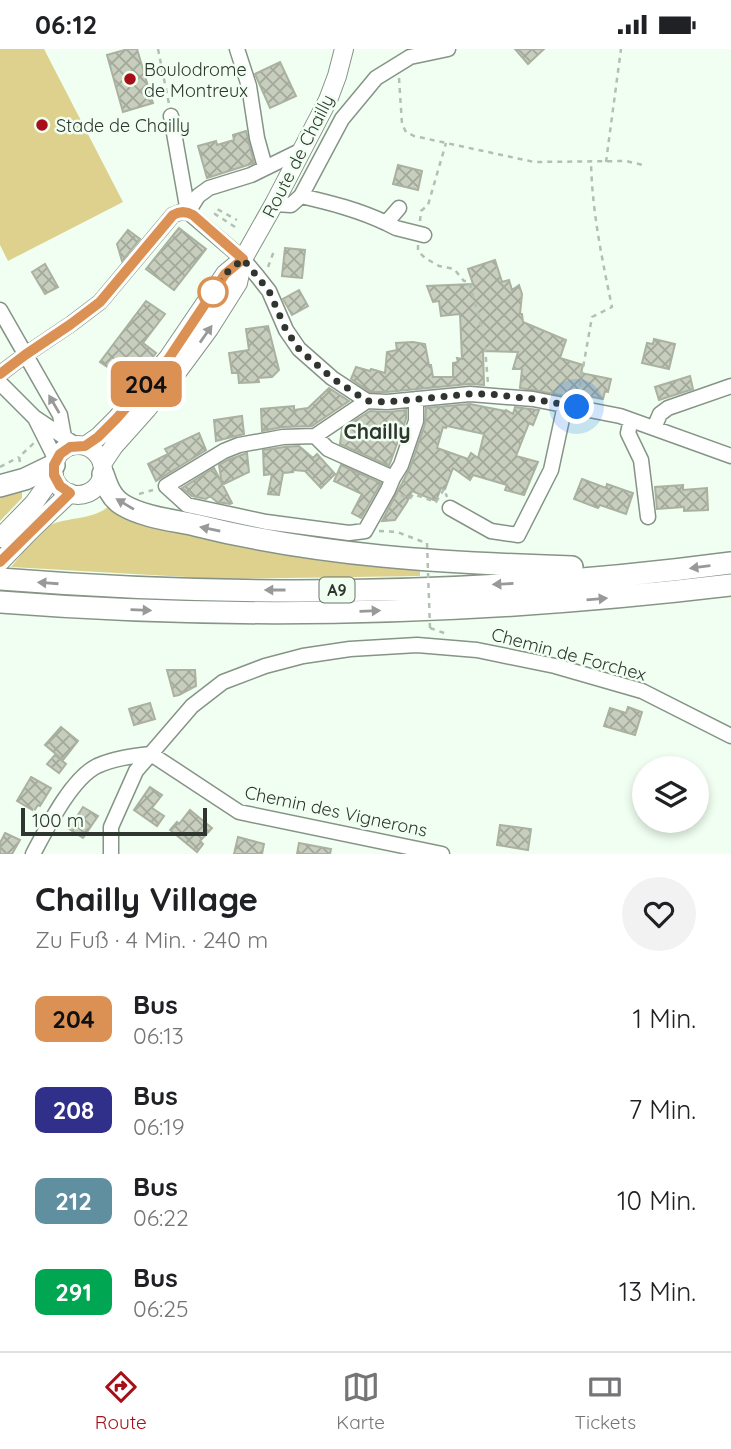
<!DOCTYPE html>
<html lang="de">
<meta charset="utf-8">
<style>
:root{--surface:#fff;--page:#f2f2f2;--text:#202124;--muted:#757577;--line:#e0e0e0;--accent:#a60f17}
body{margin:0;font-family:Quicksand,sans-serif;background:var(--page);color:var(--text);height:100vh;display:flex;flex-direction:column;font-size:26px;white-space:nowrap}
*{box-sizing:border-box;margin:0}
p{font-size:23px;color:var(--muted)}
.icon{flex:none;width:38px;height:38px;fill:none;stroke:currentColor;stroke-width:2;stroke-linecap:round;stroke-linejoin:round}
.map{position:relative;height:805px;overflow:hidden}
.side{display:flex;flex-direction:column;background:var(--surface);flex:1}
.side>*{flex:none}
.badge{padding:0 14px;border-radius:10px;font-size:24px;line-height:46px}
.fabs{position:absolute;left:632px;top:707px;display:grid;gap:14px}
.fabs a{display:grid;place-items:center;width:77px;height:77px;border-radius:50%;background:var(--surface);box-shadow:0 4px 10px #0003;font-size:35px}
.scale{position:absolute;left:21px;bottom:18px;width:186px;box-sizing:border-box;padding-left:7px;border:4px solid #2f352f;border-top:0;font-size:19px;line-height:24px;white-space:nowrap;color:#2f352f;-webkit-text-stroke:5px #f0fff1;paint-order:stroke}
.you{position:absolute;width:35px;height:35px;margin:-18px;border:5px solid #fff;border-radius:50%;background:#1a73e8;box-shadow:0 0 0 10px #1a73e833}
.map>.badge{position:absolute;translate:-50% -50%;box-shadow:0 0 0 4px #fff}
.round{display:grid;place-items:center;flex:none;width:74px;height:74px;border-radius:37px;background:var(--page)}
.headline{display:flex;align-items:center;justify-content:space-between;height:119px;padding:0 35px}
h1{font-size:33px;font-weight:700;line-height:52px}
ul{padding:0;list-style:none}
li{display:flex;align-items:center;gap:21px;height:91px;padding:0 35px}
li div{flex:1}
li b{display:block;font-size:26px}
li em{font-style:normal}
li .badge{min-width:77px;font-weight:700;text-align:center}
.status{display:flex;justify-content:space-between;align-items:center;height:49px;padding:0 35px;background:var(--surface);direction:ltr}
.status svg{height:19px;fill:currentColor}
.menu{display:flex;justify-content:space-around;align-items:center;height:98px;border-top:2px solid var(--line);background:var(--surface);font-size:19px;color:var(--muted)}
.menu a{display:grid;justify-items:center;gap:4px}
.menu .active{color:var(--accent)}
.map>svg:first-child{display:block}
</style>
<div class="status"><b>06:12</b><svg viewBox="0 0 49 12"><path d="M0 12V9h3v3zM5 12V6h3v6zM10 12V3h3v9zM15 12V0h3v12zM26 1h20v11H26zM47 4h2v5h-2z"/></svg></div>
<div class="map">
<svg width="731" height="805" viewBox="0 0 731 805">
<defs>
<pattern id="building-cross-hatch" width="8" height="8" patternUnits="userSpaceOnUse" patternTransform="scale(1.75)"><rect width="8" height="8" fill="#c7cebd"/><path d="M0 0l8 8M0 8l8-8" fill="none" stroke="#a2a89a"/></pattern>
</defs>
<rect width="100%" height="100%" fill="#f0fff1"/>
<path fill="#ded18d" d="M0 0H44L123 153 8 212 0 196Z
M22 436V449L0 472V442Z
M110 456 420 517V527L222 530 11 518C20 508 38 483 48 477 68 467 93 472 110 456Z"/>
<path fill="url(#building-cross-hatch)" stroke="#abb1a0" stroke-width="2" fill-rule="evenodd" d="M128 0H137L153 54 123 63 107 6Z
M515 0H544L528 15Z
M280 13 296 47 270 59 255 25Z
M246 82 254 114 207 129 198 97 216 92 217 96 234 91 233 86Z
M398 116 422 122 418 141 393 135Z
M179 179 206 200 174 241 146 220Z
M128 181 140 190 122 212 117 195Z
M285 199 305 201 302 229 282 227Z
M495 211 502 233 509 231 512 241 519 236 522 245 520 265H522L523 273 566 291 560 309 583 316 581 324 611 330 608 343 605 342 603 350 571 344 572 348 520 339 522 320H513L518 303 483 302 484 336 469 335 387 343H370L351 330 356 318 370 322 371 320 385 324 387 303 397 301 396 294 413 293 425 295 429 316H431L433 328H453V314L458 313 457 309 462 310 460 265 441 267 439 252 433 253 427 237 473 235 468 220Z
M45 215 58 238 45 245 32 223Z
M299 241 308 257 292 266 283 250Z
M146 252 165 265 143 294 156 304 138 327 128 320 122 328 100 313Z
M268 277 279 321 272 328 258 329 259 333 239 334 238 324H232L229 304 249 301 246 280Z
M654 290 675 295 669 320 642 314 647 294 653 295Z
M690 327 693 340 659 351 655 338Z
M329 339 349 352 312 377 283 378 262 382 261 360 294 357V361L308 359Z
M470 355 505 362 506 361 513 365 515 358 539 361 533 376 529 374 516 407 538 413 524 446 505 441 507 436 473 426 470 431 453 419 445 440 441 439 436 452 412 442 407 453 395 471 382 472 410 419 425 375 426 359ZM447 377 484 385 478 409 471 404 468 410 437 399 443 378 446 379Z
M406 361V370L389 417 340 395 342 380 370 362 388 363Z
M242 367 244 385 216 392 214 371Z
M199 384 206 401 156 432 148 415 168 405 165 400Z
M299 397 313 409 317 405 335 425 321 439 305 422 293 421V423L283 424 279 446 268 445 272 425 264 426 263 401 284 398Z
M247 404 249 423 222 436 219 416 228 411Z
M341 416 381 434 361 469 352 464 362 445 334 432Z
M214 419 232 454 230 455 217 453 210 447 206 450 192 447 182 439Z
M582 430 606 439 607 435 633 444 626 465 600 456 598 459 574 450Z
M683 436V441L707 439 708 461 684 462V458L657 460 655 438Z
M167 621H195L196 637 179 646 174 647Z
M150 654 155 670 134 676 129 660Z
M628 658 642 663 635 686 604 677 610 659 626 664Z
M61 678 78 692 63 711 45 696Z
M55 706 66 715 59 724 47 715Z
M31 728 51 739 40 757 38 756 34 762 17 752Z
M150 738 162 746 152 759 164 767 157 777 134 761Z
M83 758 98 767 83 789 69 780Z
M190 761 212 779 200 792 203 795 197 803 170 781 177 773 179 775Z
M500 776 531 780 528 801 497 796Z
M5 784 20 791 12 805H0V794Z
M238 788 264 795 262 805H234Z
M299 794 331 800 330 805H297Z"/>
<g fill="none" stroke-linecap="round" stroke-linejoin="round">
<g stroke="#869487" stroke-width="17">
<path id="minor" d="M237 0 249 37 257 89 265 118
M171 67 188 163 243 210 258 228 269 242 286 281 299 300 332 329 367 352 387 353 470 345 533 350 620 367 731 407
M301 147C331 154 359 161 386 174L399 159
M274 155 291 156 301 147 342 70 376 29 410 8 448 0
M188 163 198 147 209 139 251 126 302 101
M386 174 396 179 424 186
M0 261 60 366 64 388
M0 325 25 306 71 275 100 253 173 166 181 163H188
M0 334 34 368 76 396
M367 352 315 387 283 388 239 396 224 402 166 437 187 456 266 473 349 484 365 482 388 441 393 429 401 416 416 372V350
M35 369 56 411
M631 371 628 384 641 411 648 468
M654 379 660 365 668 359 731 337
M315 387 328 400 393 429
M450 459 491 482 518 486 551 421 565 356
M33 805C47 779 71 730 97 717 114 709 134 707 151 705L239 763 442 805
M111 805V778L136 722 192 657 223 633 265 617 303 607 350 600 417 596 477 601 555 617 642 642 731 687"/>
</g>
<g stroke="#869487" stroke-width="20">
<path id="major" d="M53 421a25 25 0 1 1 50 0a25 25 0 1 1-50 0Z
M85 397 98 388 117 369 168 309 225 225 243 210
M102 415 114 397 147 360 178 322 209 280 238 234 243 210 274 155 328 51 337 27 344 0
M0 489 34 454 54 426
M0 513 31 481 70 444"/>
</g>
<g stroke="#869487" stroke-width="24">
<path id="highway" d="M103 425C107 437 111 449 123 456 143 468 172 471 195 476 318 507 446 514 572 518
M0 437 25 430 54 416
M0 530C241 549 491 546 731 514
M0 553C243 572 489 565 731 536"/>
</g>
<path stroke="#b2bfb3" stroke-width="2.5" stroke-dasharray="5 5" stroke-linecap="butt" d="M158 0 169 55
M399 29 402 75 406 83 414 87 534 113 626 112 643 116
M606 113 621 0
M420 172 421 162 428 156 446 94
M235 178 215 165 217 160 237 171
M418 196V202L425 209 439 217 454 220 464 232H469L482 280
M268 218 274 202
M485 298 488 335
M578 347 592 268 612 258C602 210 592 162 591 113
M20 413 19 408 34 394
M0 418 19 408
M139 445 153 441
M401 446 410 450 413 445 436 453 444 440 447 448
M379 482 397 483 426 494
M430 579 447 585"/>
<use href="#minor" stroke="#fff" stroke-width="14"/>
<use href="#major" stroke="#fff" stroke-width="18"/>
<use href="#highway" stroke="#fff" stroke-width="21"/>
<path stroke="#b2bfb3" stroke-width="2.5" stroke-dasharray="5 5" stroke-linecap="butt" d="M427 494 430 579"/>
</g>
<defs><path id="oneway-solid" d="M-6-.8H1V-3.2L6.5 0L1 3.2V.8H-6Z" transform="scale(1.75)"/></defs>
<g fill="#979a97">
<use href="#oneway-solid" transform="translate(206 285) rotate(-55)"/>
<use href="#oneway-solid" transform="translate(54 355) rotate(-120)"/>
<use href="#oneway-solid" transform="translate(125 455) rotate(-149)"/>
<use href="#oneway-solid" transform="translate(210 480) rotate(-168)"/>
<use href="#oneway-solid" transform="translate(700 518) rotate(173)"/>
<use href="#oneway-solid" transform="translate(48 534) rotate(-176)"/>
<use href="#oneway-solid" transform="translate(503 535) rotate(177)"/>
<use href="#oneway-solid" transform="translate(275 541) rotate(-180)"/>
<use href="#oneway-solid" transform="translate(597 550) rotate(-5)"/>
<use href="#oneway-solid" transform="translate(141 561) rotate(2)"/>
<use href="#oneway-solid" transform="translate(370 562) rotate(-2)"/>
</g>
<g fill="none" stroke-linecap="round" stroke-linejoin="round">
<g stroke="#fff" stroke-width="16">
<path id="line" d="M0 325 25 306 71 275 100 253 173 166C180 162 186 162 193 166L243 210 225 225 169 309 117 369 98 388 85 397 70 398 60 405 54 416V426L60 437 70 444 0 513"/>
</g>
<use href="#line" stroke="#db9154" stroke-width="10"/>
<path stroke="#2f352f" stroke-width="7" stroke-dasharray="0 12.6" d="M213 243 225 225 243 210 269 242 286 281 299 300 332 329 367 352 387 353 470 345H489L533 350 577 358"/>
</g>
<g fill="#a60f17" stroke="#f0fff1" stroke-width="2.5">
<circle cx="130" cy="30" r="7"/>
<circle cx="42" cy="76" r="7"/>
</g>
<circle fill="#fff" stroke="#db9154" stroke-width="3.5" cx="213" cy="243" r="14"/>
<g text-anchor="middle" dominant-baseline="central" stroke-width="5" stroke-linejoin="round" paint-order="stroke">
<rect fill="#f0fff1" stroke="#697269" stroke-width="2" x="319.5" y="528.5" width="35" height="25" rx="5"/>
<g font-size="16" font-weight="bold" fill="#2f352f">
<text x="337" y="541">A9</text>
</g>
<g font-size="18" fill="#2f352f" stroke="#f0fff1" text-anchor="start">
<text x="144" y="20">Boulodrome<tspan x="144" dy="21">de Montreux</tspan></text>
<text x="56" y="76">Stade de Chailly</text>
</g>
<g font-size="18" fill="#2f352f" stroke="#f0fff1">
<text transform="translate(298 107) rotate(-63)">Route de Chailly</text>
<text transform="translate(569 605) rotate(15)">Chemin de Forchex</text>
<text transform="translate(336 762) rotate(12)">Chemin des Vignerons</text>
</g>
<g font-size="21" font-weight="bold" fill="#2f352f" stroke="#f0fff1">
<text x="377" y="382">Chailly</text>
</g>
</g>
</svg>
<div class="fabs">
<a><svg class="icon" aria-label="layers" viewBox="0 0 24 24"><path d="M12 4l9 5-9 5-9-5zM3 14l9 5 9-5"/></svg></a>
</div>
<div class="scale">100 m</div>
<div class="you" style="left:577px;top:358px"></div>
<b class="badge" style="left:146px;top:335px;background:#db9154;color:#111">204</b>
</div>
<section class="side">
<div class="headline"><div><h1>Chailly Village</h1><p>Zu Fuß · 4 Min. · 240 m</p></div><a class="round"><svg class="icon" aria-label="heart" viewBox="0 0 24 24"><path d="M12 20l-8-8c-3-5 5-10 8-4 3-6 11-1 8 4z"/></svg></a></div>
<ul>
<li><span class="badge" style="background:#db9154;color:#111">204</span><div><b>Bus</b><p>06:13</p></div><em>1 Min.</em></li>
<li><span class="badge" style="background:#302f8a;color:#fff">208</span><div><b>Bus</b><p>06:19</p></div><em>7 Min.</em></li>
<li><span class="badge" style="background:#608fa0;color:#fff">212</span><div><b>Bus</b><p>06:22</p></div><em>10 Min.</em></li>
<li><span class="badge" style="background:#00a651;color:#fff">291</span><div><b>Bus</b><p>06:25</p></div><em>13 Min.</em></li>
</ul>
</section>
<nav class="menu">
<a class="active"><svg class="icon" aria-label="directions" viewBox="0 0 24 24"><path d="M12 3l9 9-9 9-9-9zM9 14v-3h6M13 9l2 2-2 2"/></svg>Route</a>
<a><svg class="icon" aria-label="map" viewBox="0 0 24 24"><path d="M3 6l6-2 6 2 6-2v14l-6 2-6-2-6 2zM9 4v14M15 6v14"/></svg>Karte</a>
<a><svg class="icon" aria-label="tickets" viewBox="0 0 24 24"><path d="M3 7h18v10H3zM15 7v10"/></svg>Tickets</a>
</nav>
